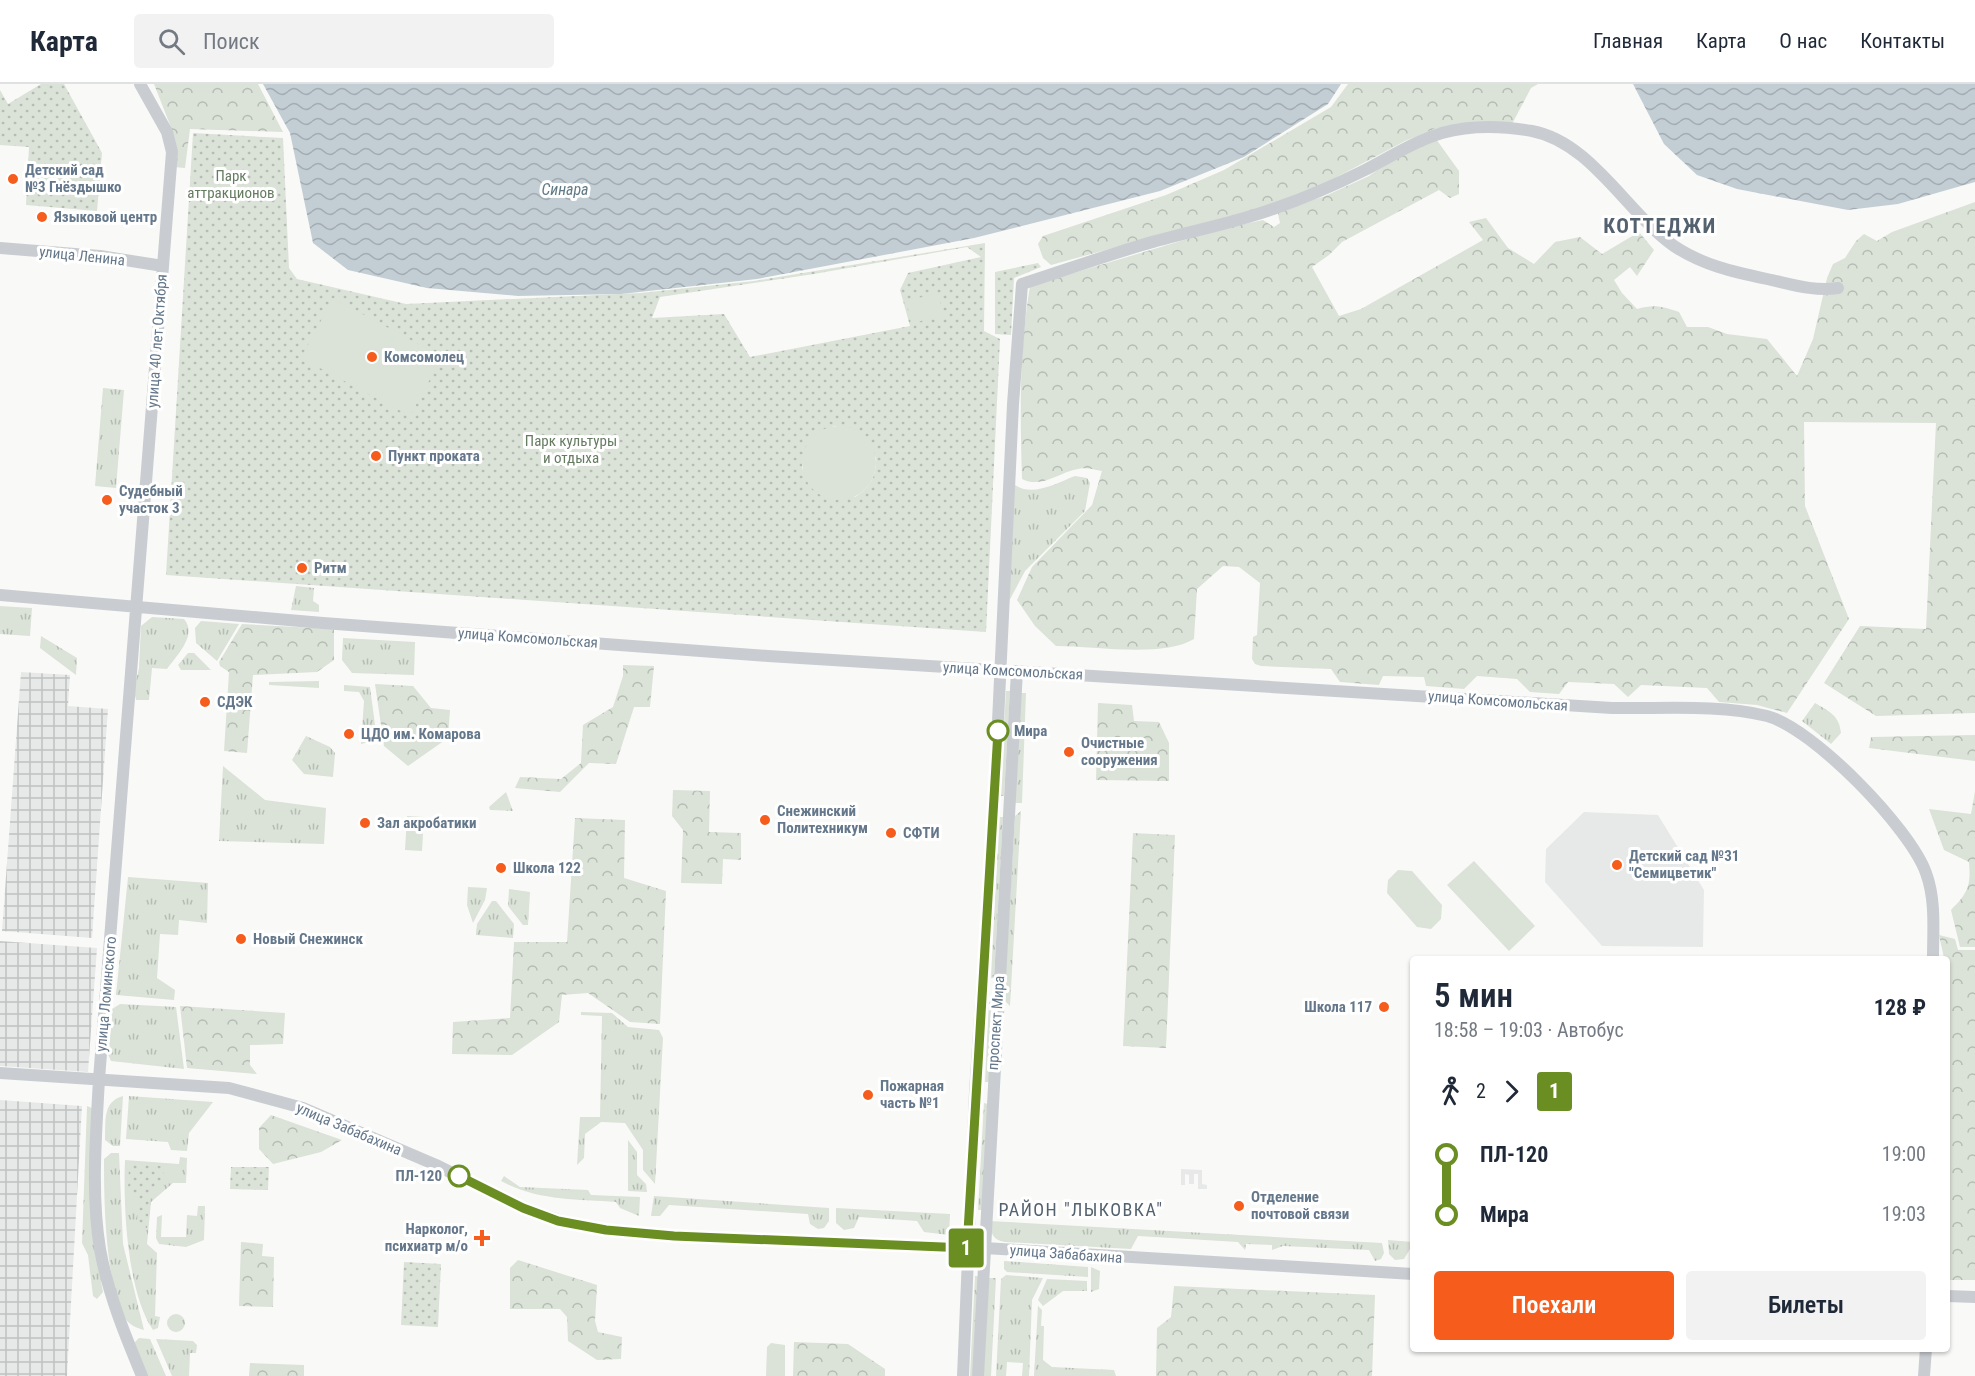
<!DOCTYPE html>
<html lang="ru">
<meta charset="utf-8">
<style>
:root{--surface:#fff;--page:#f2f2f3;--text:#1f2937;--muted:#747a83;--line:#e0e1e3;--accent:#f65c1b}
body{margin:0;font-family:"Roboto Condensed",sans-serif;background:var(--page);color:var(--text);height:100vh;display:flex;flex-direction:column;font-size:22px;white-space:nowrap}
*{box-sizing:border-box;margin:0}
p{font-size:20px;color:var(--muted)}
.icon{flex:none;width:33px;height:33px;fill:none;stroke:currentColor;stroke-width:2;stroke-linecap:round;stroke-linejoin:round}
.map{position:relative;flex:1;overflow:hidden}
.panel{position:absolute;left:1410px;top:872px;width:540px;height:396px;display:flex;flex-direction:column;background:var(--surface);border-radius:6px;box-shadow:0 2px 4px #0004}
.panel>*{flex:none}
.badge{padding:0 12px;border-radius:4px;font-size:21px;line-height:39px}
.map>.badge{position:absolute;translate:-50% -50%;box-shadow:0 0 0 3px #fff}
.legs{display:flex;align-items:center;gap:9px;height:66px;padding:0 24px;font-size:20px}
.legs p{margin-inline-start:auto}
.summary{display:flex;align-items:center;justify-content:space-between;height:102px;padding:0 24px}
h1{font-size:33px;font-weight:600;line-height:45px}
.cta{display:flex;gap:12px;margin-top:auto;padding:12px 24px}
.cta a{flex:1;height:69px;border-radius:6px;background:var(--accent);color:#fff;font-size:24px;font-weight:600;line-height:69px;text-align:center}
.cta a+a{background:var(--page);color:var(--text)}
ul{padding:0 24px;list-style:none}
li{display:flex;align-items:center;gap:21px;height:60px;font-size:22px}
li i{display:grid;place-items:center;width:9px;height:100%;margin:0 8px;background:currentColor}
li i::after{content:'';width:15px;height:15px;margin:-8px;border:4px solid;border-radius:50%;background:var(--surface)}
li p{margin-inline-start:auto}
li:first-child i{background:linear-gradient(#0000 50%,currentColor 0)}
li:last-child i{background:linear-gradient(currentColor 50%,#0000 0)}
header{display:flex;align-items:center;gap:36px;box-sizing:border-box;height:84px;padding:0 30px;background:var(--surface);border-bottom:2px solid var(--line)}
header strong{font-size:28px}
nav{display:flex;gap:33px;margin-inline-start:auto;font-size:21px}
.search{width:420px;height:54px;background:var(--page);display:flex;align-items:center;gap:15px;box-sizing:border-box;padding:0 21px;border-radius:6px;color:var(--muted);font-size:22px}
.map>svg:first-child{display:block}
</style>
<header>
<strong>Карта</strong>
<div class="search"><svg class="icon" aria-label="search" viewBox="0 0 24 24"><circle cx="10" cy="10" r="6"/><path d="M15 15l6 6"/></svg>Поиск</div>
<nav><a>Главная</a><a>Карта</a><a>О нас</a><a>Контакты</a></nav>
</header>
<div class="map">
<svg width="1975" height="1292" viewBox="0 0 1975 1292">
<defs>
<pattern id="industrial-grid" width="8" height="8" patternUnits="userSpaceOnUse" patternTransform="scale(1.5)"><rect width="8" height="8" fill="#e7e9e8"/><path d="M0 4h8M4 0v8" fill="none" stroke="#bfc2c2"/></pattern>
<pattern id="grass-tufts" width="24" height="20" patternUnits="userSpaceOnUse" patternTransform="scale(1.5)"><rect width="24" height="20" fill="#dbe2d7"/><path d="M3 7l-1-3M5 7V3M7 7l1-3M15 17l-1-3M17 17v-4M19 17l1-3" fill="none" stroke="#b5bcb4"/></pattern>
<pattern id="forest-crowns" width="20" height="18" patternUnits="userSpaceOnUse" patternTransform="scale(1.5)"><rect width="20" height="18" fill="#dbe2d7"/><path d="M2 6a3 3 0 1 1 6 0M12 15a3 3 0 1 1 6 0" fill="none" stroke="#b5bcb4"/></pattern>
<pattern id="park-dots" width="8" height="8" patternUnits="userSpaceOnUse" patternTransform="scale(1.5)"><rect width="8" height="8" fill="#dbe2d7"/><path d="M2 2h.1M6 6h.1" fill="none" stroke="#b5bcb4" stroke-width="1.8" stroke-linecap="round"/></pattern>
<pattern id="water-waves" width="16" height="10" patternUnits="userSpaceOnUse" patternTransform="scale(1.5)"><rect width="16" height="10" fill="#c3ced4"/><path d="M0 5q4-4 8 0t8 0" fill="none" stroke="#a2acb2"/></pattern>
</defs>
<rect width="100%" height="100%" fill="#f9faf7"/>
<path fill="#e7e9e8" d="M1584 728 1658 731 1704 806 1703 863 1602 862 1545 798 1546 765Z
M1181 1085 1202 1086V1100L1207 1101V1105H1198V1090H1194V1100H1189V1091L1185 1090V1101H1181Z"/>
<path fill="url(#industrial-grid)" d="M21 588 70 591 68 622 108 625 92 854 2 847Z
M0 857 97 864 88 988 0 982Z
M0 1016 82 1022 67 1292H0Z"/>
<path fill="url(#grass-tufts)" d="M103 304 124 306 116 404 95 402Z
M1075 392 1087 394 1090 399 1085 427 1025 487 1007 521 1011 398C1030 415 1054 400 1075 392Z
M296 502 314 504 313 517 319 521V528L291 526Z
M0 522 32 524 30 552 0 550Z
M152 533 184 535C198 551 176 572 167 585L152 584 149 616H136L134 606 139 584 141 542Z
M201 537 239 540 217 577 196 559 195 544Z
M41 552 77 574 76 591 40 564Z
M343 554 415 558 414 591 352 589 342 576Z
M188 569H194L211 586H181L178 581Z
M319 597V604L269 601V598Z
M344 601 370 603 377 656 361 660 364 617 359 608 344 607Z
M1006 607H1010L1004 712H1000Z
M1020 609H1026L1022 719H1015Z
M1815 619C1830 628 1839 631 1841 649L1831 660 1802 637Z
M306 652 330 663 335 669 333 693 304 690 292 676Z
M223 682 265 716 326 724 324 760 219 757Z
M506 708 513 727 490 726 489 723Z
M1021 727 1010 922 1004 916 1015 732Z
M999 733H1003L994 894H991Z
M128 793 208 799 207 839 179 836 178 851 160 850 157 894 175 906 174 916 116 911Z
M468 803 487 804 485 816 473 839 467 821Z
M509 805 530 808 528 841H523L508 822Z
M492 817H496L514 840 513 854 476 851 477 840Z
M989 916H993L989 998H985Z
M120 920 176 923 184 985 111 977 108 970 112 925Z
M581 928 612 929 628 943 659 946 663 954 655 1100 643 1086V1066L625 1039 601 1038 585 1050 584 1074 577 1081 580 1033H600L602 932 581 931Z
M123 1012 120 1062H113L105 1056C106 1037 102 1018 123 1012Z
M129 1012 213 1018 189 1049 187 1067 171 1066 168 1058 126 1055Z
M984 1019 988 1020 982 1126H978Z
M87 1022 92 1024 96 1170 103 1208 97 1215 93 1212 88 1171 82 1159Z
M628 1056 637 1068V1091L646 1100 647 1108 628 1107Z
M111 1069H119L123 1160 144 1246C137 1244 129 1241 125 1234 105 1197 104 1117 104 1075Z
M180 1073 187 1074 186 1099H173L151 1118 147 1160 157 1169 155 1232 160 1233 158 1244 153 1246C127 1208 123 1122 125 1076L179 1080Z
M504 1092 520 1103 588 1106 591 1111 640 1113 639 1132 620 1124 616 1118C576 1115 537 1117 501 1097Z
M654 1112 829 1124V1137L824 1144 818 1145 810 1140 808 1130 669 1121 660 1132H651Z
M198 1122H205L204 1156 186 1163 159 1160 156 1154 157 1133 162 1131 161 1153H186L187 1131 197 1132Z
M836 1124 950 1130 949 1151 924 1148 917 1137 859 1133 854 1144 844 1146 836 1139Z
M989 1137 1382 1159 1384 1169 1381 1175 1375 1177 1369 1166 1283 1162 1272 1166V1161L1246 1160 1245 1166 1238 1158 1138 1152 1131 1165 1005 1158C992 1156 991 1148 989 1137Z
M1388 1156 1413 1158V1165H1410L1404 1175 1395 1176 1389 1170Z
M1004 1177 1088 1183V1193L1007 1188 1004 1185Z
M1091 1183 1100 1187 1099 1205 1091 1208Z
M1006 1191 1043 1194 1032 1216 1029 1292H1022L1023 1279 1007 1278 1006 1292H996L1001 1195Z
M975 1192H980L974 1292H970Z
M987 1194H996L991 1292H983Z
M1047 1195 1087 1197V1207H1063L1043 1222 1038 1216Z
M1038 1222 1042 1226 1041 1242H1044L1043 1276 1052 1283 1114 1286 1116 1292H1034Z
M167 1239a9 9 0 1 1 18 0a9 9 0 1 1-18 0Z
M139 1254 150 1255 166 1292H147L134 1259Z
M156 1255 193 1257 197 1261 196 1269H190L189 1292H172Z"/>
<path fill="url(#forest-crowns)" d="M154 0H258L283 48 190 45 185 84 174 83 172 46Z
M1348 0H1538L1531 4 1512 40H1468L1434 45 1405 57 1318 103 1270 121 1051 181 1043 174 1038 160 1043 152 1166 111 1224 86 1331 23Z
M1436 55 1459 87V110L1450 114 1439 106 1342 158 1329 171 1312 183 1339 232 1361 225 1483 156 1469 138 1486 134 1508 164 1534 180 1555 158 1580 153 1602 170 1639 148 1654 166 1637 192 1630 183 1614 196 1622 209 1637 225C1653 220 1663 222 1679 228L1687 243H1708L1727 250 1767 255 1797 292 1813 255 1827 194 1833 180 1845 174 1856 157 1864 150 1877 157 1892 148 1975 118V629L1876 632 1824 599 1860 542 1926 545 1936 339 1804 338 1805 422 1849 535 1787 629 1757 621 1719 618 1707 604 1641 601 1628 613 1614 600 1568 598 1559 610 1530 608 1517 595 1477 592 1464 605 1426 602 1424 593 1383 592 1379 601 1340 598 1331 585 1261 582 1255 580 1252 575 1253 553 1257 551 1260 499 1239 483 1223 482 1197 505 1194 555C1163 574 1094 562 1056 562L1035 542 1017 516 1032 483 1092 421 1102 387C1095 386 1085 383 1078 385 1059 388 1042 405 1022 395 1020 329 1019 267 1030 202L1221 145 1263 136 1274 143 1280 139 1277 125 1323 113 1369 92 1409 64Z
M242 540 334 545V576L317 588 253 591 247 669 224 667 229 588 220 582 219 578Z
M623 581 654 582 650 623H634L616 680 589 679 560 708 515 704 520 693 561 695 581 679 583 641 613 623 623 592Z
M375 600 413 602 431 624 450 626 448 654 408 682 384 662Z
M1098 619 1132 621 1134 637 1159 638 1169 659V697L1096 696Z
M1975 651V677L1869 664 1871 653Z
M673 706 710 707 709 748 741 749V776L723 775 722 800 681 799 683 746 672 732Z
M1975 707V863H1960L1951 826C1968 809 1971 802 1969 778L1944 766 1929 725 1971 730Z
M575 734 625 736 624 794 666 807 660 940 630 938 588 909 562 911 559 938 512 971 452 970 453 938 510 934 514 858H567Z
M1133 749 1175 751 1166 964 1123 962Z
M1939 851 1955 855 1958 866H1975V1196H1947V874H1944Z
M180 922 285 929 283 960 250 961V981L257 990 187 984Z
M271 1031 342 1056 321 1068 273 1080 259 1065V1044Z
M241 1158 263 1160 262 1172 274 1173 273 1223 239 1222Z
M518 1176 597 1201 595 1237 598 1248 622 1253 621 1275 597 1276 568 1257 567 1233 560 1225H510V1184Z
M1174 1202 1375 1211 1372 1292H1156L1157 1244 1171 1233Z
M794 1258 848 1260 885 1285V1292H793Z
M250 1279 304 1281V1292H249Z"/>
<path fill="url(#park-dots)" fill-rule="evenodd" d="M41 0H64L102 69 97 127 26 121 29 63 0 61V6L8 20Z
M193 49 283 54 289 184 297 195 406 220 640 209 754 197 985 159 984 247 1000 255 986 548 166 491ZM967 163 981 173 908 189 900 206 910 242 750 273 724 230 652 234 660 213 814 190ZM836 342 876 373C877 390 871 404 855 413L802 385C801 367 817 345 836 342Z
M1038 179 1041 183 1014 194 1011 251 995 250V188Z
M129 1080 164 1082V1101L150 1112 147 1144H137L138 1110 128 1108Z
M231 1083H269L268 1106 230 1105Z
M404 1178 441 1180 438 1243 401 1241Z"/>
<path fill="#dbe2d7" d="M938 209 943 232 912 239 906 217Z
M333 214 442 273 410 332 301 274Z
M802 379a37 37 0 1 1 74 0a37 37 0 1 1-74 0Z
M407 732 424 733 422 767 405 766Z
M1474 777 1535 842 1509 867 1447 801Z
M1398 786 1412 787 1442 821 1441 835 1431 845 1417 843 1387 809 1388 796Z
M771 1259 785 1261V1292H766L767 1263Z"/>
<path fill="url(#water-waves)" d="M263 0H1341L1328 20 1244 73 1160 107 974 154 757 195 621 210 518 212 427 204 348 186 313 159 290 49Z
M1633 0H1975V98L1898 120 1848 126 1737 105 1697 91 1664 60Z"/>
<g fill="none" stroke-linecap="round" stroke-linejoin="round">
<path stroke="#c9cdd1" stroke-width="12" d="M140 0 167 48 172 68 99 995C96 1052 91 1110 100 1165 108 1210 125 1251 142 1292
M0 164 100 172 163 182
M0 511 323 539 768 572 1612 624C1662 625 1718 620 1767 632 1813 644 1910 744 1926 789 1936 816 1933 846 1933 874
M0 989 229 1004 303 1024 436 1081 523 1124 558 1136 606 1146 674 1152 984 1164 1413 1190
M1947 1212 1975 1213
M963 1292 975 1008 994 722 1013 320 1022 200C1062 187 1102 173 1142 161 1186 148 1231 140 1273 125 1305 114 1335 101 1365 86 1390 73 1415 57 1442 49 1471 41 1503 42 1532 47 1591 58 1627 129 1674 162 1702 181 1734 188 1767 195 1790 200 1815 208 1838 204
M978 1292 1017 587
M1924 1292 1926 1264"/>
</g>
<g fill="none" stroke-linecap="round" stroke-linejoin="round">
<g stroke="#fff" stroke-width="14">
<path id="line-1" d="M459 1092 523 1124 558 1137 606 1146 674 1152 967 1164 998 647"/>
</g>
<use href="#line-1" stroke="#6b8e23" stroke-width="9"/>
</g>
<g fill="#f65c1b" stroke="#fff" stroke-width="2">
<circle cx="13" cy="95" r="6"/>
<circle cx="42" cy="133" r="6"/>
<circle cx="372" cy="273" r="6"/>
<circle cx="376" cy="372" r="6"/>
<circle cx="107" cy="416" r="6"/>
<circle cx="302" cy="484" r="6"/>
<circle cx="205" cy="618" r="6"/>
<circle cx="349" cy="650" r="6"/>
<circle cx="1069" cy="668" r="6"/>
<circle cx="765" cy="736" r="6"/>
<circle cx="365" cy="739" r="6"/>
<circle cx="891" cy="749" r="6"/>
<circle cx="1617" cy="781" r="6"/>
<circle cx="501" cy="784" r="6"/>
<circle cx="241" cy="855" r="6"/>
<circle cx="1384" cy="923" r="6"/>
<circle cx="868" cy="1011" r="6"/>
<circle cx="1239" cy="1122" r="6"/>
<path d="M479 1145h6v6h6v6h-6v6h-6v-6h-6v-6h6z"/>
</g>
<g fill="#fff" stroke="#6b8e23" stroke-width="3">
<circle cx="998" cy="647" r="10"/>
<circle cx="459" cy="1092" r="10"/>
</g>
<g text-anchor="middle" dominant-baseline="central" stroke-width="6" stroke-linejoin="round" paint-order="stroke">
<g font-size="15" font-weight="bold" fill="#65788b" stroke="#fff" text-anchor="start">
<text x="25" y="86">Детский сад<tspan x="25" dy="17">№3 Гнёздышко</tspan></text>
<text x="54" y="133">Языковой центр</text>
<text x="384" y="273">Комсомолец</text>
<text x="388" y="372">Пункт проката</text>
<text x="119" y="407">Судебный<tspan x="119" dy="17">участок 3</tspan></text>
<text x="314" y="484">Ритм</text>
<text x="217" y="618">СДЭК</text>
<text x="361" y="650">ЦДО им. Комарова</text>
<text x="1081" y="659">Очистные<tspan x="1081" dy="17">сооружения</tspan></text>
<text x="777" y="727">Снежинский<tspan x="777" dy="17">Политехникум</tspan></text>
<text x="377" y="739">Зал акробатики</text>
<text x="903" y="749">СФТИ</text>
<text x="1629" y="772">Детский сад №31<tspan x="1629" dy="17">"Семицветик"</tspan></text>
<text x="513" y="784">Школа 122</text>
<text x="253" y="855">Новый Снежинск</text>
<text x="1372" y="923" text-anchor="end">Школа 117</text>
<text x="880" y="1002">Пожарная<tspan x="880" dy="17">часть №1</tspan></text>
<text x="1251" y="1113">Отделение<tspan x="1251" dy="17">почтовой связи</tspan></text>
<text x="468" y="1145" text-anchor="end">Нарколог,<tspan x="468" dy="17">психиатр м/о</tspan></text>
</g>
<g font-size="15" fill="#657c61" stroke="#fff">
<text x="231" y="92">Парк<tspan x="231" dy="17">аттракционов</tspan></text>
<text x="571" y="357">Парк культуры<tspan x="571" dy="17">и отдыха</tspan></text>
</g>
<g font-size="15" fill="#65788b" stroke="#fff">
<text transform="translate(82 172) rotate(6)">улица Ленина</text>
<text transform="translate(157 257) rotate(-86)">улица 40 лет Октября</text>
<text transform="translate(528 554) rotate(4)">улица Комсомольская</text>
<text transform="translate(1013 587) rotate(3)">улица Комсомольская</text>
<text transform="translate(1498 617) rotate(4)">улица Комсомольская</text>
<text transform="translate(106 910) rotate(-85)">улица Ломинского</text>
<text transform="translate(996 939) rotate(-86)">проспект Мира</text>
<text transform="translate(349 1045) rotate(23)">улица Забабахина</text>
<text transform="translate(1066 1170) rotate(4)">улица Забабахина</text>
</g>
<g font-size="15" font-weight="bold" fill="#65788b" stroke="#fff" text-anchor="start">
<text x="1014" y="647">Мира</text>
<text x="442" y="1092" text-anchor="end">ПЛ-120</text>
</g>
<g font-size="16" font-style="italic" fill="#617a86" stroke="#fff">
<text x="565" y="105">Синара</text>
</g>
<g font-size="18" letter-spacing="1.5" fill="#54626f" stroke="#fff">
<text x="1081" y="1125">РАЙОН "ЛЫКОВКА"</text>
</g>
<g font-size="21" font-weight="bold" letter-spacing="1.5" fill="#54626f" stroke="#fff">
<text x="1660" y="142">КОТТЕДЖИ</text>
</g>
</g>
</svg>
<b class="badge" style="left:966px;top:1164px;background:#6b8e23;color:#fff">1</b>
<section class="panel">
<div class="summary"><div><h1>5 мин</h1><p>18:58 – 19:03 · Автобус</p></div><b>128 ₽</b></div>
<div class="legs"><svg class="icon" aria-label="walk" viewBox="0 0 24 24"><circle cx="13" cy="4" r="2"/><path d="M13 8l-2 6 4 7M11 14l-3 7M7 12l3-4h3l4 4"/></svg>2<svg class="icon" aria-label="forward" viewBox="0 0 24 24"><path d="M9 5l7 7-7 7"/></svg><b class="badge" style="background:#6b8e23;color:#fff">1</b></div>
<ul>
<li><i style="color:#6b8e23"></i><b>ПЛ-120</b><p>19:00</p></li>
<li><i style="color:#6b8e23"></i><b>Мира</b><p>19:03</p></li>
</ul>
<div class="cta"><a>Поехали</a><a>Билеты</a></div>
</section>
</div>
